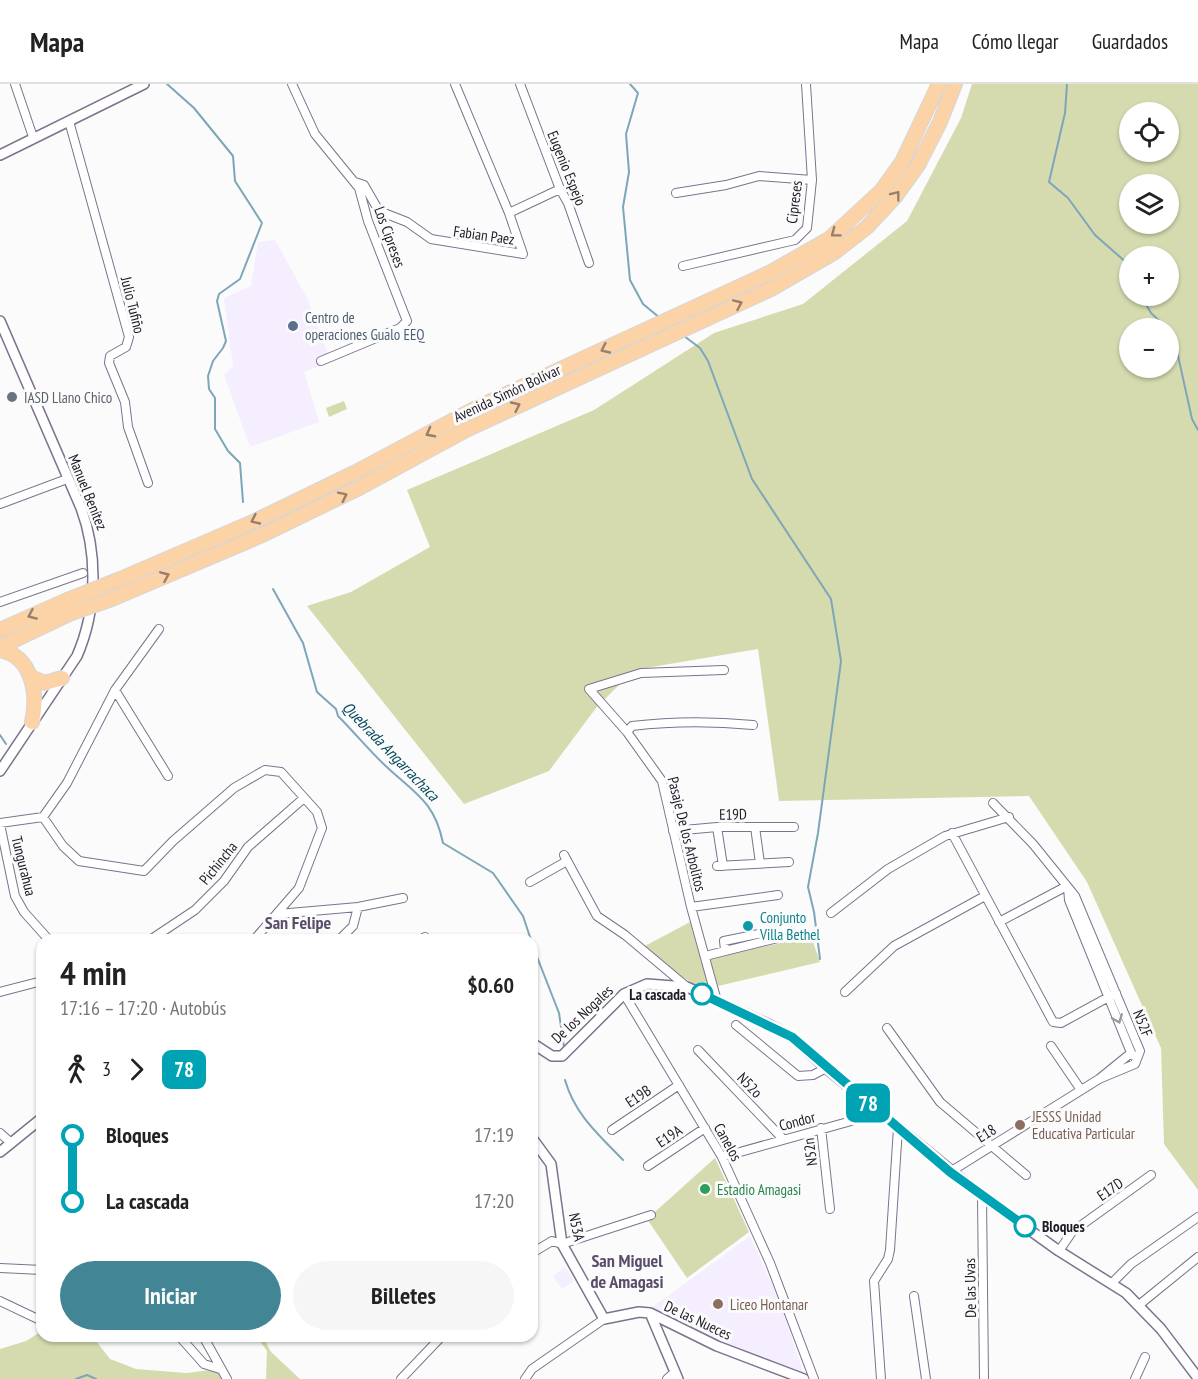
<!DOCTYPE html>
<html lang="es">
<meta charset="utf-8">
<style>
:root{--surface:#fff;--page:#f6f6f6;--text:#222;--muted:#767676;--line:#e0e0e0;--accent:#428595}
body{margin:0;font-family:"PT Sans Narrow",sans-serif;background:var(--page);color:var(--text);height:100vh;display:flex;flex-direction:column;font-size:22px;white-space:nowrap}
*{box-sizing:border-box;margin:0}
p{font-size:20px;color:var(--muted)}
.icon{flex:none;width:33px;height:33px;fill:none;stroke:currentColor;stroke-width:2;stroke-linecap:round;stroke-linejoin:round}
.map{position:relative;flex:1;overflow:hidden}
.drawer{position:absolute;left:36px;top:850px;width:502px;height:408px;display:flex;flex-direction:column;background:var(--surface);border-radius:18px;box-shadow:0 2px 4px #0004}
.drawer>*{flex:none}
.badge{padding:0 12px;border-radius:9px;font-size:21px;line-height:39px}
.fabs{position:absolute;left:1119px;top:18px;display:grid;gap:12px}
.fabs a{display:grid;place-items:center;width:60px;height:60px;border-radius:50%;background:var(--surface);box-shadow:0 2px 4px #0004;font-size:30px}
.map>.badge{position:absolute;translate:-50% -50%;box-shadow:0 0 0 3px #fff}
.legs{display:flex;align-items:center;gap:9px;height:66px;padding:0 24px;font-size:20px}
.legs p{margin-inline-start:auto}
.overview{display:flex;align-items:center;justify-content:space-between;height:102px;padding:0 24px}
h1{font-size:33px;font-weight:700;line-height:45px}
.cta{display:flex;gap:12px;margin-top:auto;padding:12px 24px}
.cta a{flex:1;height:69px;border-radius:36px;background:var(--accent);color:#fff;font-size:24px;font-weight:700;line-height:69px;text-align:center}
.cta a+a{background:var(--page);color:var(--text)}
ul{padding:0 24px;list-style:none}
li{display:flex;align-items:center;gap:21px;height:66px;font-size:22px}
li i{display:grid;place-items:center;width:9px;height:100%;margin:0 8px;background:currentColor}
li i::after{content:'';width:15px;height:15px;margin:-8px;border:4px solid;border-radius:50%;background:var(--surface)}
li p{margin-inline-start:auto}
li:first-child i{background:linear-gradient(#0000 50%,currentColor 0)}
li:last-child i{background:linear-gradient(currentColor 50%,#0000 0)}
header{display:flex;align-items:center;gap:36px;box-sizing:border-box;height:84px;padding:0 30px;background:var(--surface);border-bottom:2px solid var(--line)}
header strong{font-size:28px}
nav{display:flex;gap:33px;margin-inline-start:auto;font-size:21px}
.map>svg:first-child{display:block}
</style>
<header>
<strong>Mapa</strong>
<nav><a>Mapa</a><a>Cómo llegar</a><a>Guardados</a></nav>
</header>
<div class="map">
<svg width="1198" height="1295" viewBox="0 0 1198 1295">
<rect width="100%" height="100%" fill="#fbfbfb"/>
<path fill="#f4eefe" d="M275 156 307 214 331 278 304 288 319 338 250 363 224 291 233 283 224 214 251 202 258 158Z
M750 1152 779 1216 803 1288 722 1258 650 1225Z
M565 1183 574 1197 562 1205 553 1192Z"/>
<path fill="#d6dbaf" fill-rule="evenodd" d="M972 0H1198V1106L1164 1060 1161 964 1087 798 1029 712 779 717 758 565 634 586 596 624 549 687 464 720 307 522 351 508 430 463 407 406 594 326 714 249 803 220 907 137 961 34ZM1130 28H1168V68H1130ZM1130 100H1168V140H1130ZM1130 172H1168V212H1130ZM1130 244H1168V284H1130Z
M344 317 347 325 329 333 326 324Z
M690 838 709 905 706 907 667 884 643 863Z
M811 852 820 878 718 902 710 875Z
M715 1074 749 1148 687 1194 647 1135Z
M42 1247V1252L93 1253 110 1275 136 1285 186 1289 211 1286 222 1291 224 1295H0V1265L26 1257Z
M257 1253H263L271 1268 300 1295H266L267 1267Z"/>
<g fill="none" stroke-linecap="round" stroke-linejoin="round">
<path stroke="#7da6b9" stroke-width="2" d="M167 0 194 24 233 72 235 97 262 139 240 195 219 210 217 217 226 257 223 264 213 277 208 292 209 305 215 314V345L228 367 240 379 243 418
M630 0 638 9 626 50 629 88 623 123 630 196 643 220 660 234
M1067 0 1065 29 1049 98 1068 114 1095 151 1128 180 1130 191
M1141 212 1151 229 1167 244
M1168 245 1173 249 1192 335 1198 346
M684 252 700 264 708 277 752 395 831 515 841 577 818 749 808 803 814 828 820 875
M273 505 303 559 317 608 336 625 338 632C356 650 372 670 390 686 418 711 435 720 443 759L493 789 523 832 531 856
M0 651 6 660
M532 860 559 929 564 963
M565 996C575 1031 599 1051 623 1076
M76 1295 87 1291 96 1295"/>
<g stroke="#7e718e" stroke-width="10">
<path id="minor" d="M15 0 33 53
M292 0 315 50 359 104 368 137 407 237 400 244 321 277
M520 0 560 105 568 119 589 179
M69 37 129 253 126 263 110 272 109 279 125 318 128 343 148 399
M355 98 364 101 379 127 407 138 431 155 523 170 509 129 455 0
M676 109 726 101 759 92 812 96
M509 129 560 105
M683 182 795 156 807 144 812 96 806 0
M0 420 67 395
M0 518 83 489
M115 606 168 692
M627 648 632 642C673 637 711 637 753 641
M993 719 1033 760 1075 812 1140 967 1135 980 1099 995
M43 733 63 762 79 777 144 787 173 757 234 704 265 686 281 688 317 728 322 744 299 804 254 856
M0 739 43 733 67 699 115 606 159 545
M0 740 15 812 24 828 49 856
M717 743 723 782
M755 743 760 779
M673 747 717 743H794
M952 749 1053 938 1061 939 1116 909
M564 771 597 832 625 851 687 903
M717 782 789 778
M530 798 567 777
M1068 804 1069 816 1132 971
M691 823 778 811
M831 829 888 785 945 752 1009 733
M278 830 358 823 403 814
M999 838 1067 802
M150 856 195 826 224 797 248 763 304 714
M339 856 353 842 358 823
M420 856 425 853
M725 866 724 857 787 844
M705 872 782 853
M0 908 42 897
M845 908 894 862 985 812
M624 910 722 1073 770 1179 814 1295
M717 917 691 823 662 697 627 648 589 605 641 589 724 586
M736 941 798 992 813 991 826 984
M887 944 940 1018 1026 1091
M1051 962 1081 1006
M698 966 783 1055
M821 1044 830 1125
M612 1046 679 1001
M0 1049 11 1059
M722 1073 880 1029
M648 1082 705 1044
M950 1088 1099 995 1131 969
M982 1112 984 1295
M1059 1167 1072 1148 1151 1091
M532 1169 552 1157 562 1160 651 1131
M0 1184 42 1186
M1112 1199 1131 1180 1198 1133
M914 1212 926 1295
M0 1217 42 1237
M1139 1221 1198 1173
M179 1252 204 1280 220 1285
M203 1252 227 1295
M401 1295 442 1252
M525 1295 532 1285 604 1235
M667 1295 675 1288
M881 1295 874 1197 888 1175 890 1166 898 1044
M1135 1295 1145 1273"/>
</g>
<g stroke="#7e718e" stroke-width="12">
<path id="tertiary" d="M0 71 144 0
M0 237 81 424C98 470 97 526 77 572L0 687
M532 959 552 972H562L624 910 647 900 687 903 770 941 792 953 826 984 982 1112 1059 1167 1126 1209 1161 1245 1198 1294
M532 1054 551 1080 562 1160 604 1235 639 1228 650 1229 717 1262 804 1295
M0 1068 42 1034
M650 1229 678 1295"/>
</g>
<g stroke="#d6d6d8" stroke-width="16">
<path id="trunk" d="M118 496 255 437 356 388 476 324 771 188 829 155 882 106 902 78 939 0
M112 515 260 452 361 403 466 346 771 205 835 168 867 143 895 113 918 81 940 38 955 0
M0 546 65 517
M0 563 69 530
M0 566C33 572 38 611 32 638
M31 593 45 599 62 594"/>
</g>
<use href="#minor" stroke="#fff" stroke-width="8"/>
<use href="#tertiary" stroke="#fff" stroke-width="9"/>
<use href="#trunk" stroke="#fbd3a7" stroke-width="14"/>
<g stroke="#d6d6d8" stroke-width="16" stroke-linecap="butt">
<path id="trunk-bridge" d="M65 517 118 496
M69 530 112 515"/>
</g>
<use href="#trunk-bridge" stroke="#fbd3a7" stroke-width="14"/>
</g>
<defs><path id="oneway-chevron" d="M-2-3.5L2.5 0L-2 3.5" fill="none" stroke-width="1.6" stroke-linecap="round" stroke-linejoin="round" transform="scale(1.5)"/></defs>
<g stroke="#987f6c">
<use href="#oneway-chevron" transform="translate(896 111) rotate(-52)"/>
<use href="#oneway-chevron" transform="translate(835 149) rotate(143)"/>
<use href="#oneway-chevron" transform="translate(738 220) rotate(-24)"/>
<use href="#oneway-chevron" transform="translate(605 265) rotate(155)"/>
<use href="#oneway-chevron" transform="translate(516 322) rotate(-25)"/>
<use href="#oneway-chevron" transform="translate(430 349) rotate(152)"/>
<use href="#oneway-chevron" transform="translate(343 412) rotate(-26)"/>
<use href="#oneway-chevron" transform="translate(255 436) rotate(155)"/>
<use href="#oneway-chevron" transform="translate(165 492) rotate(-23)"/>
<use href="#oneway-chevron" transform="translate(32 531) rotate(156)"/>
</g>
<use stroke="#9a989d" href="#oneway-chevron" transform="translate(1118 935) rotate(68)"/>
<g fill="none" stroke-linecap="round" stroke-linejoin="round">
<g stroke="#fff" stroke-width="14">
<path id="line-1" d="M702 910 792 953 950 1088 1025 1142"/>
</g>
<use href="#line-1" stroke="#00a3b4" stroke-width="9"/>
</g>
<circle fill="#5c6f8a" stroke="#fbfbfb" stroke-width="2" cx="293" cy="242" r="6"/>
<circle fill="#6b7280" stroke="#fbfbfb" stroke-width="2" cx="12" cy="313" r="6"/>
<circle fill="#0f9aa8" stroke="#fbfbfb" stroke-width="2" cx="748" cy="842" r="6"/>
<g fill="#fff" stroke="#00a3b4" stroke-width="3">
<circle cx="702" cy="910" r="10"/>
<circle cx="1025" cy="1142" r="10"/>
</g>
<g fill="#8d6e63" stroke="#fbfbfb" stroke-width="2">
<circle cx="1020" cy="1041" r="6"/>
<circle cx="718" cy="1220" r="6"/>
</g>
<circle fill="#2e9e5b" stroke="#fbfbfb" stroke-width="2" cx="705" cy="1105" r="6"/>
<g text-anchor="middle" dominant-baseline="central" stroke-width="6" stroke-linejoin="round" paint-order="stroke">
<g font-size="15" fill="#1e1925" stroke="#fbfbfb">
<text transform="translate(567 84) rotate(68)">Eugenio Espejo</text>
<text transform="translate(794 118) rotate(-83)">Cipreses</text>
<text transform="translate(484 151) rotate(8)">Fabian Paez</text>
<text transform="translate(390 153) rotate(70)">Los Cipreses</text>
<text transform="translate(133 221) rotate(76)">Julio Tufiño</text>
<text transform="translate(507 309) rotate(-25)">Avenida Simón Bolívar</text>
<text transform="translate(88 408) rotate(68)">Manuel Benítez</text>
<text transform="translate(733 730) rotate(-1)">E19D</text>
<text transform="translate(687 750) rotate(76)">Pasaje De los Arbolitos</text>
<text transform="translate(218 779) rotate(-51)">Pichincha</text>
<text transform="translate(24 782) rotate(76)">Tungurahua</text>
<text transform="translate(582 930) rotate(-43)">De los Nogales</text>
<text transform="translate(1143 939) rotate(68)">N52F</text>
<text transform="translate(750 1001) rotate(46)">N52o</text>
<text transform="translate(638 1012) rotate(-34)">E19B</text>
<text transform="translate(797 1037) rotate(-15)">Condor</text>
<text transform="translate(986 1049) rotate(-32)">E18</text>
<text transform="translate(669 1052) rotate(-34)">E19A</text>
<text transform="translate(728 1058) rotate(61)">Canelos</text>
<text transform="translate(810 1068) rotate(-97)">N52n</text>
<text transform="translate(1110 1105) rotate(-35)">E17D</text>
<text transform="translate(577 1143) rotate(78)">N53A</text>
<text transform="translate(970 1204) rotate(-91)">De las Uvas</text>
<text transform="translate(698 1236) rotate(25)">De las Nueces</text>
</g>
<g font-size="15" fill="#4e5e75" stroke="#fbfbfb" text-anchor="start">
<text x="305" y="233">Centro de<tspan x="305" dy="17">operaciones Gualo EEQ</tspan></text>
</g>
<g font-size="15" fill="#5b616d" stroke="#fbfbfb" text-anchor="start">
<text x="24" y="313">IASD Llano Chico</text>
</g>
<g font-size="15" fill="#0d838f" stroke="#fbfbfb" text-anchor="start">
<text x="760" y="833">Conjunto<tspan x="760" dy="17">Villa Bethel</tspan></text>
</g>
<g font-size="15" font-weight="bold" fill="#1e1925" stroke="#fbfbfb" text-anchor="end">
<text x="686" y="910">La cascada</text>
<text x="1042" y="1142" text-anchor="start">Bloques</text>
</g>
<g font-size="15" fill="#785e54" stroke="#fbfbfb" text-anchor="start">
<text x="1032" y="1032">JESSS Unidad<tspan x="1032" dy="17">Educativa Particular</tspan></text>
<text x="730" y="1220">Liceo Hontanar</text>
</g>
<g font-size="15" fill="#27864d" stroke="#fbfbfb" text-anchor="start">
<text x="717" y="1105">Estadio Amagasi</text>
</g>
<g font-size="16" font-style="italic" fill="#03495c" stroke="#fbfbfb">
<text transform="translate(391 667) rotate(46)">Quebrada Angarrachaca</text>
</g>
<g font-size="18" font-weight="bold" fill="#594d69" stroke="#fbfbfb">
<text x="298" y="838">San Felipe</text>
<text x="627" y="1176">San Miguel<tspan x="627" dy="21">de Amagasi</tspan></text>
</g>
</g>
</svg>
<div class="fabs">
<a><svg class="icon" aria-label="locate" viewBox="0 0 24 24"><circle cx="12" cy="12" r="6"/><path d="M12 2v4M12 18v4M2 12h4M18 12h4"/></svg></a>
<a><svg class="icon" aria-label="layers" viewBox="0 0 24 24"><path d="M12 4l9 5-9 5-9-5zM3 14l9 5 9-5"/></svg></a>
<a>+</a>
<a>−</a>
</div>
<b class="badge" style="left:868px;top:1019px;background:#00a3b4;color:#fff">78</b>
<section class="drawer">
<div class="overview"><div><h1>4 min</h1><p>17:16 – 17:20 · Autobús</p></div><b>$0.60</b></div>
<div class="legs"><svg class="icon" aria-label="walk" viewBox="0 0 24 24"><circle cx="13" cy="4" r="2"/><path d="M13 8l-2 6 4 7M11 14l-3 7M7 12l3-4h3l4 4"/></svg>3<svg class="icon" aria-label="forward" viewBox="0 0 24 24"><path d="M9 5l7 7-7 7"/></svg><b class="badge" style="background:#00a3b4;color:#fff">78</b></div>
<ul>
<li><i style="color:#00a3b4"></i><b>Bloques</b><p>17:19</p></li>
<li><i style="color:#00a3b4"></i><b>La cascada</b><p>17:20</p></li>
</ul>
<div class="cta"><a>Iniciar</a><a>Billetes</a></div>
</section>
</div>
